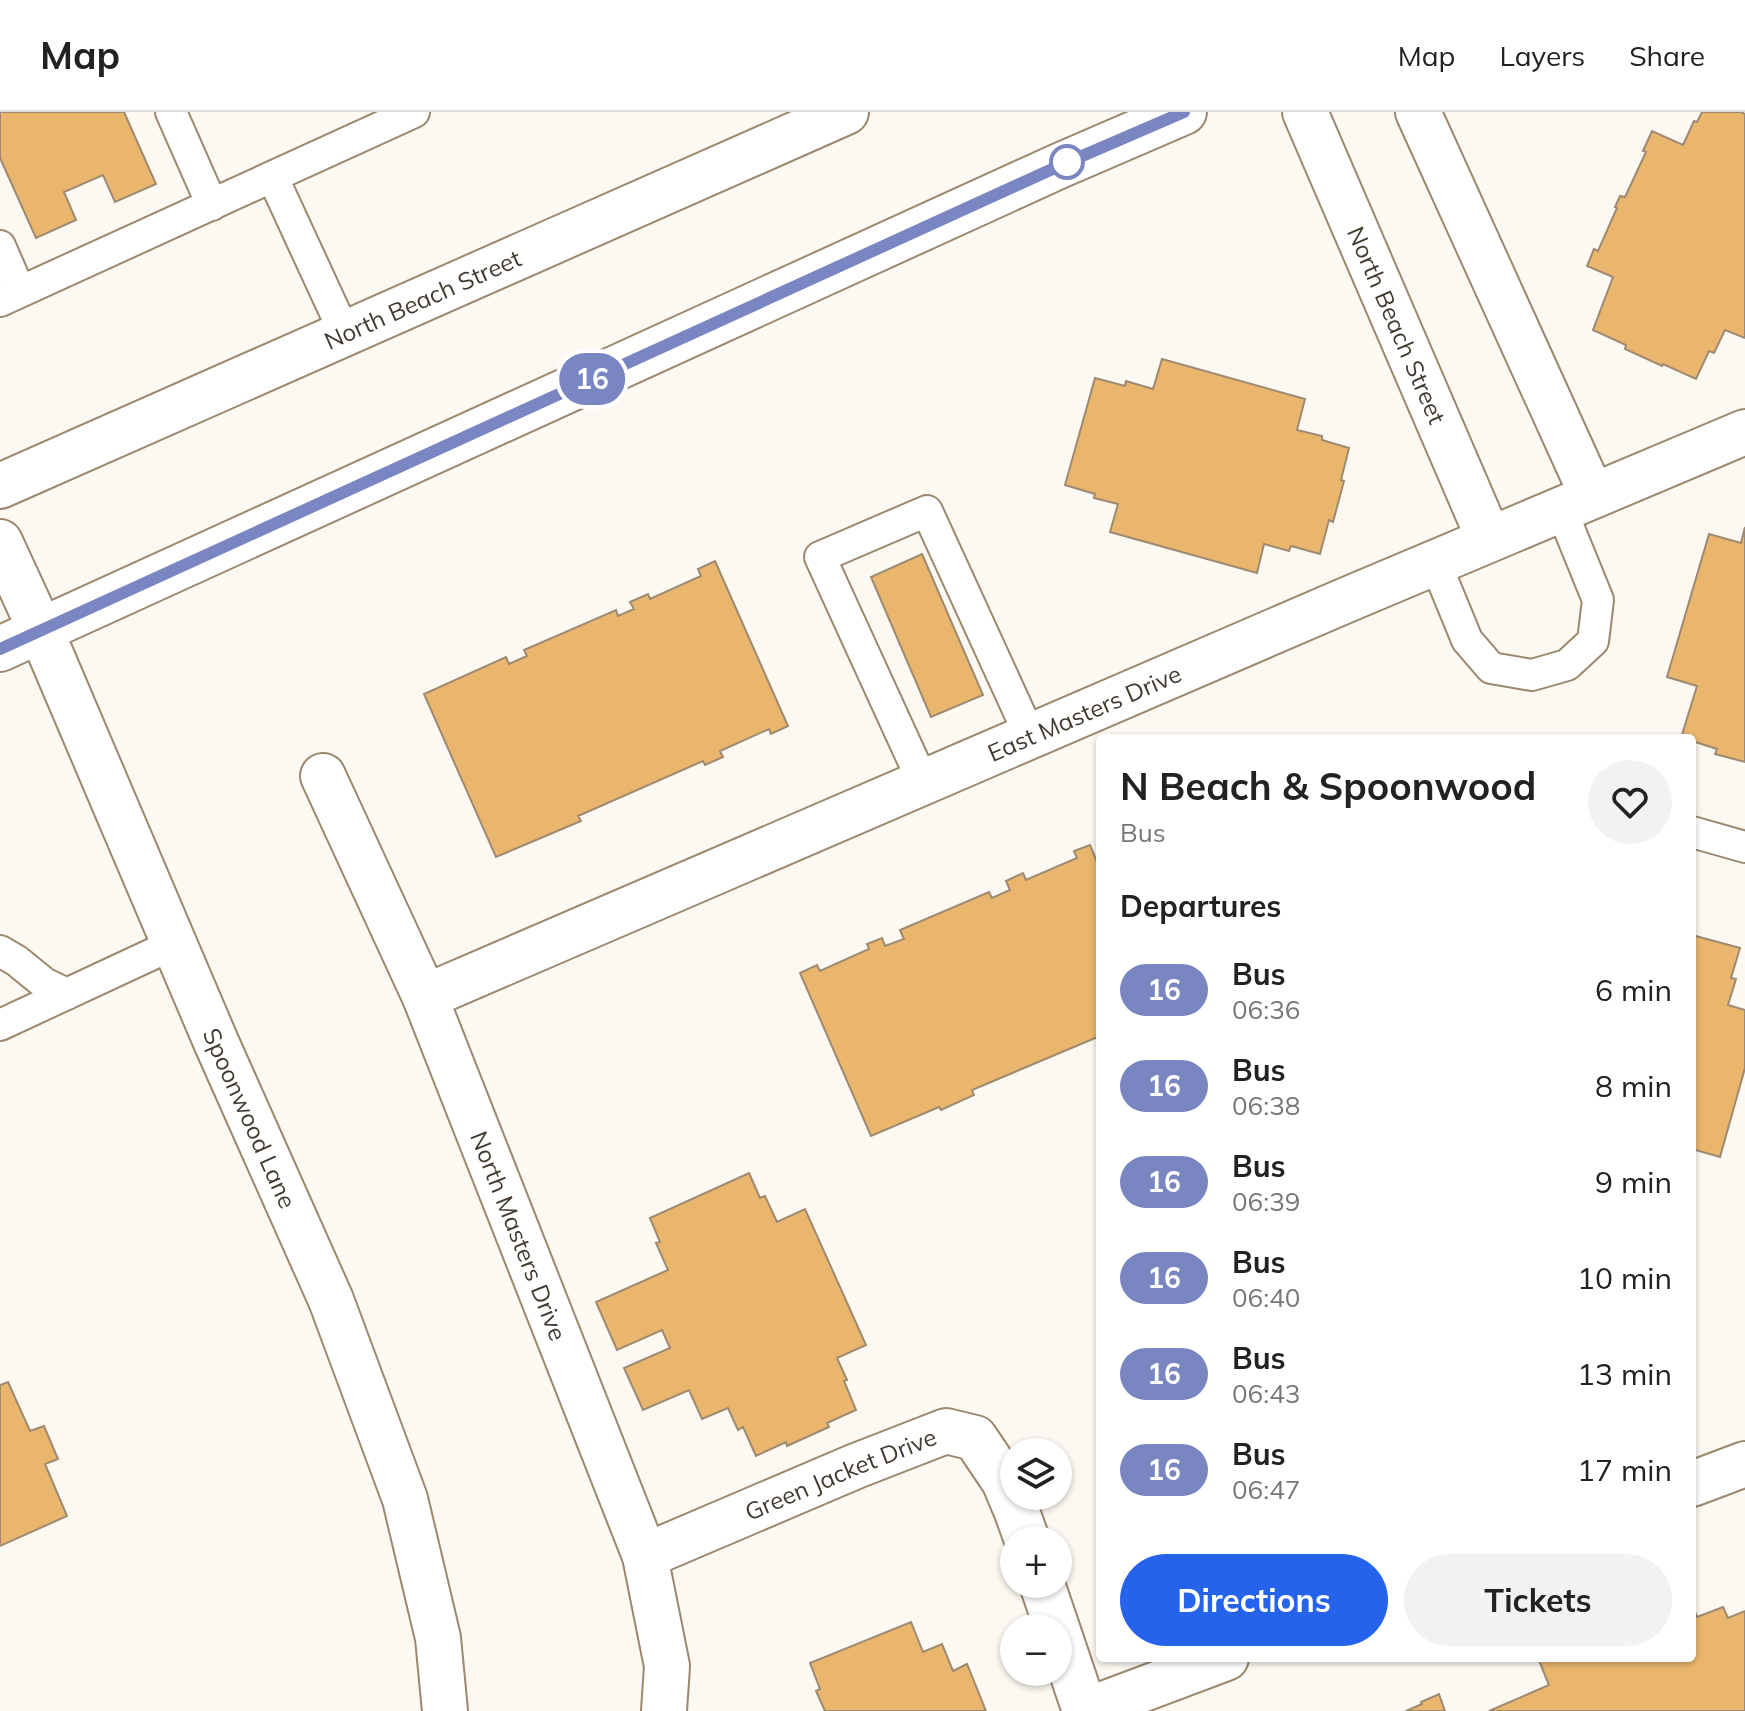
<!DOCTYPE html>
<meta charset="utf-8">
<style>
:root{--surface:#fff;--page:#f2f2f2;--text:#222;--muted:#767676;--line:#e0e0e0;--accent:#2563eb}
body{margin:0;font-family:Mulish,sans-serif;background:var(--page);color:var(--text);height:100vh;display:flex;flex-direction:column;font-size:30px;white-space:nowrap}
*{box-sizing:border-box;margin:0}
p{font-size:26px;color:var(--muted)}
.icon{flex:none;width:44px;height:44px;fill:none;stroke:currentColor;stroke-width:2;stroke-linecap:round;stroke-linejoin:round}
.map{position:relative;flex:1;overflow:hidden}
.sheet{position:absolute;left:1096px;top:622px;width:600px;height:928px;display:flex;flex-direction:column;background:var(--surface);border-radius:8px;box-shadow:0 2px 6px #0004}
.sheet>*{flex:none}
.badge{padding:0 16px;border-radius:26px;font-size:28px;line-height:52px}
.tools{position:absolute;left:1000px;top:1326px;display:grid;gap:16px}
.tools a{display:grid;place-items:center;width:72px;height:72px;border-radius:50%;background:var(--surface);box-shadow:0 2px 6px #0004;font-size:40px}
.map>.badge{position:absolute;translate:-50% -50%;box-shadow:0 0 0 4px #fff}
h2{padding:0 24px;font-size:30px;line-height:72px}
.round{display:grid;place-items:center;flex:none;width:84px;height:84px;border-radius:42px;background:var(--page)}
.headline{display:flex;align-items:center;justify-content:space-between;height:136px;padding:0 24px}
h1{font-size:38px;font-weight:700;line-height:60px}
.primary-button{display:flex;gap:16px;margin-top:auto;padding:16px 24px}
.primary-button a{flex:1;height:92px;border-radius:48px;background:var(--accent);color:#fff;font-size:32px;font-weight:700;line-height:92px;text-align:center}
.primary-button a+a{background:var(--page);color:var(--text)}
ul{padding:0;list-style:none}
li{display:flex;align-items:center;gap:24px;height:96px;padding:0 24px}
li div{flex:1}
li b{display:block;font-size:30px}
li em{font-style:normal}
li .badge{min-width:88px;font-weight:700;text-align:center}
header{display:flex;align-items:center;gap:48px;box-sizing:border-box;height:112px;padding:0 40px;background:var(--surface);border-bottom:2px solid var(--line)}
header strong{font-size:38px}
nav{display:flex;gap:44px;margin-inline-start:auto;font-size:28px}
.map>svg:first-child{display:block}
</style>
<header>
<strong>Map</strong>
<nav><a>Map</a><a>Layers</a><a>Share</a></nav>
</header>
<div class="map">
<svg width="1745" height="1599" viewBox="0 0 1745 1599">
<rect width="100%" height="100%" fill="#fcf8f2"/>
<path fill="#eab66e" stroke="#9e8a71" stroke-width="2" d="M0 0H124L156 72 115 90 103 63 64 80 76 108 36 126 0 46Z
M1702 0H1741L1745 2V226L1725 218 1714 241 1709 239 1696 267 1663 252 1662 254 1625 237 1626 233 1593 218 1613 165 1587 154 1594 137 1598 139 1617 96 1615 95 1620 84 1625 85 1646 40 1643 39 1652 19 1683 33 1694 9 1697 10Z
M1162 247 1305 287 1297 318 1322 324V328L1349 336 1341 368 1344 369 1333 410 1329 408 1320 442 1291 434 1289 439 1264 432 1257 461 1110 420 1118 392 1094 386 1095 382 1065 373 1095 266 1125 274 1126 269 1153 277Z
M1745 415V650L1715 642 1717 637 1692 629V626H1681L1697 574 1667 565 1709 422 1741 431Z
M922 442 983 583 931 605 871 465Z
M715 449 788 614 771 622 769 617 720 639 723 645 705 653 703 649 578 704 581 709 496 745 424 582 506 545 509 552 527 544 524 538 616 498 618 504 634 497 630 490 648 482 650 487 701 464 698 457Z
M1090 733 1100 757V924L972 978 974 983 941 998 939 995 871 1024 800 861 817 853 820 859 869 837 867 832 882 826 885 834 904 827 900 818 989 780 992 786 1010 778 1006 769 1023 761 1026 768 1077 746 1074 739Z
M1692 823 1740 836 1731 866 1736 867 1728 893 1745 898V956L1720 1045 1692 1037Z
M749 1061 760 1086 765 1084 777 1110 805 1097 866 1233 837 1246 847 1268 844 1269 856 1298 827 1311 829 1315 787 1334 786 1330 756 1344 743 1315 738 1318 728 1296 702 1307 689 1278 643 1298 624 1256 670 1236 662 1218 617 1238 596 1190 668 1158 656 1131 660 1130 650 1106Z
M8 1270 30 1319 44 1314 58 1347 45 1352 67 1404 0 1434V1273Z
M1692 1493 1697 1505 1723 1495 1728 1506 1745 1499V1599H1489L1549 1573 1538 1546H1692Z
M911 1510 923 1540 942 1532 953 1559 967 1552 986 1599H825L816 1579 820 1577 810 1551Z
M1439 1582 1445 1599H1406L1422 1592 1421 1590Z"/>
<g fill="none" stroke-linecap="round" stroke-linejoin="round">
<g stroke="#9b886e" stroke-width="34">
<path id="service" d="M171 0 212 93
M273 66 345 222
M0 134 20 180
M0 189 414 0
M1435 450 1467 528 1491 556 1532 563 1567 553 1593 529 1598 488 1561 397
M923 670 820 445 927 399 1030 624
M1692 720 1745 735
M0 839 17 849 44 871 67 882
M0 913 174 832"/>
</g>
<g stroke="#9b886e" stroke-width="48">
<g id="minor">
<path id="s1" d="M1305 0 1489 427"/>
<path d="M1418 0 1592 383"/>
<path id="s2" d="M0 430 41 519 216 930 331 1188 405 1387 438 1526 445 1599"/>
<path id="s3" d="M323 664 425 885 645 1444 667 1554 664 1599"/>
<path id="s4" d="M425 885 1344 489 1745 320"/>
<path d="M1692 1372 1745 1352"/>
<path id="s5" d="M645 1444 856 1354 946 1319 975 1326 1004 1369 1017 1400 1027 1428"/>
<path d="M1042 1472 1057 1516"/>
<path d="M1058 1519 1085 1599"/>
<path d="M1085 1599 1226 1546"/>
</g>
</g>
<g stroke="#9b886e" stroke-width="48">
<g id="secondary">
<path id="s6" d="M0 374 846 0"/>
<path d="M0 537 1059 54 1184 0"/>
</g>
</g>
<use href="#service" stroke="#fff" stroke-width="30"/>
<use href="#minor" stroke="#fff" stroke-width="44"/>
<use href="#secondary" stroke="#fff" stroke-width="44"/>
</g>
<g fill="none" stroke-linecap="round" stroke-linejoin="round">
<g stroke="#fff" stroke-width="18">
<path id="line" d="M0 537 1059 54 1184 0"/>
</g>
<use href="#line" stroke="#7986c2" stroke-width="12"/>
</g>
<circle fill="#fff" stroke="#7986c2" stroke-width="4" cx="1067" cy="50" r="16"/>
<g text-anchor="middle" dominant-baseline="central" stroke-width="6" stroke-linejoin="round" paint-order="stroke">
<g font-size="24" fill="#423a2f" stroke="#fff">
<text stroke="none"><textPath href="#s6" startOffset="462">North Beach Street</textPath></text>
<text stroke="none"><textPath href="#s1" startOffset="232">North Beach Street</textPath></text>
<text stroke="none"><textPath href="#s4" startOffset="718">East Masters Drive</textPath></text>
<text stroke="none"><textPath href="#s2" startOffset="628">Spoonwood Lane</textPath></text>
<text stroke="none"><textPath href="#s3" startOffset="500">North Masters Drive</textPath></text>
<text stroke="none"><textPath href="#s5" startOffset="212">Green Jacket Drive</textPath></text>
</g>
</g>
</svg>
<div class="tools">
<a><svg class="icon" aria-label="layers" viewBox="0 0 24 24"><path d="M12 4l9 5-9 5-9-5zM3 14l9 5 9-5"/></svg></a>
<a>+</a>
<a>−</a>
</div>
<b class="badge" style="left:592px;top:267px;background:#7986c2;color:#fff">16</b>
<section class="sheet">
<div class="headline"><div><h1>N Beach &amp; Spoonwood</h1><p>Bus</p></div><a class="round"><svg class="icon" aria-label="heart" viewBox="0 0 24 24"><path d="M12 20l-8-8c-3-5 5-10 8-4 3-6 11-1 8 4z"/></svg></a></div>
<h2>Departures</h2>
<ul>
<li><span class="badge" style="background:#7986c2;color:#fff">16</span><div><b>Bus</b><p>06:36</p></div><em>6 min</em></li>
<li><span class="badge" style="background:#7986c2;color:#fff">16</span><div><b>Bus</b><p>06:38</p></div><em>8 min</em></li>
<li><span class="badge" style="background:#7986c2;color:#fff">16</span><div><b>Bus</b><p>06:39</p></div><em>9 min</em></li>
<li><span class="badge" style="background:#7986c2;color:#fff">16</span><div><b>Bus</b><p>06:40</p></div><em>10 min</em></li>
<li><span class="badge" style="background:#7986c2;color:#fff">16</span><div><b>Bus</b><p>06:43</p></div><em>13 min</em></li>
<li><span class="badge" style="background:#7986c2;color:#fff">16</span><div><b>Bus</b><p>06:47</p></div><em>17 min</em></li>
</ul>
<div class="primary-button"><a>Directions</a><a>Tickets</a></div>
</section>
</div>
